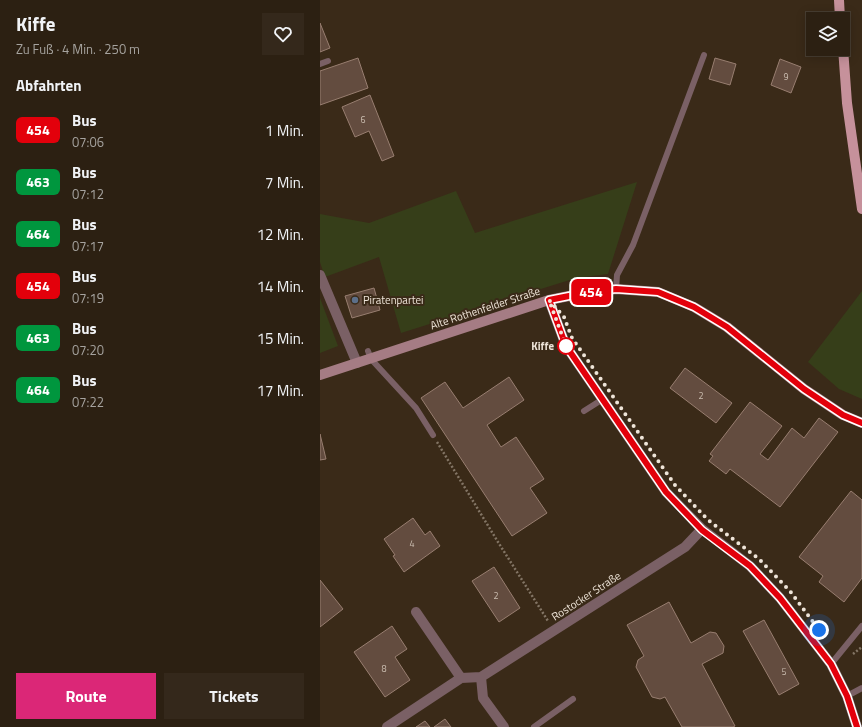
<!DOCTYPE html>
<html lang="de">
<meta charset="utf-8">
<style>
:root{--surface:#2c2012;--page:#34281b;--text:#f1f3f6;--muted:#a6a39f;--line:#483e32;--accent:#db2777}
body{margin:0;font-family:"Titillium Web",sans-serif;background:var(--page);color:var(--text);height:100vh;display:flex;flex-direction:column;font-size:15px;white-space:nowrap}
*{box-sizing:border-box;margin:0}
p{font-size:13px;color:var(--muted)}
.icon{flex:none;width:22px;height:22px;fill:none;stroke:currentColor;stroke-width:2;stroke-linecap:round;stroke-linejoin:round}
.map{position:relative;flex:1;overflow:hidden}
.sheet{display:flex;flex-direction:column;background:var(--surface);width:320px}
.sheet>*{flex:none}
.badge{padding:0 8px;border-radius:6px;font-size:14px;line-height:26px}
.fabs{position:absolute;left:486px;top:12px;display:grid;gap:8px}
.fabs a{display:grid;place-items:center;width:44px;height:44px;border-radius:0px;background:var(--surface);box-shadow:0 2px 10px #0003,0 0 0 1px var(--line);font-size:20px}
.you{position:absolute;width:20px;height:20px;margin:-10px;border:3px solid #fff;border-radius:50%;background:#1a73e8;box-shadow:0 0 0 6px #1a73e833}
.map>.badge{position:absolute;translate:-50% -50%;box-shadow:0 0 0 2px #fff}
h2{padding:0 16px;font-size:15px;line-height:36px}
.round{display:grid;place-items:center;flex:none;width:42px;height:42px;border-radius:0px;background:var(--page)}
.headline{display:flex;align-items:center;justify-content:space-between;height:68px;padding:0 16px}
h1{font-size:19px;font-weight:700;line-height:30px}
.button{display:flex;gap:8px;margin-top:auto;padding:8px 16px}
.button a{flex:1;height:46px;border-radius:0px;background:var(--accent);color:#fff;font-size:16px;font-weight:700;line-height:46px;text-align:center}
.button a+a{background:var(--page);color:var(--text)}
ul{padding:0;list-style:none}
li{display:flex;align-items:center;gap:12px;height:52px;padding:0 16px}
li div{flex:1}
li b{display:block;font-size:15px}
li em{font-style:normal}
li .badge{min-width:44px;font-weight:700;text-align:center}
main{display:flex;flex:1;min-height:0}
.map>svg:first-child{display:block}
</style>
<main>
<section class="sheet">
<div class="headline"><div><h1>Kiffe</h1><p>Zu Fuß · 4 Min. · 250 m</p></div><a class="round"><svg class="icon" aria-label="heart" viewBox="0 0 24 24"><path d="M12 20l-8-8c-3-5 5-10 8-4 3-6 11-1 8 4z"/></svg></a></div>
<h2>Abfahrten</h2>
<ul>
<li><span class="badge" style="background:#e3000b;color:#fff">454</span><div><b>Bus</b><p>07:06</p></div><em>1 Min.</em></li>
<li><span class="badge" style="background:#00963e;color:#fff">463</span><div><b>Bus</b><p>07:12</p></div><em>7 Min.</em></li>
<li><span class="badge" style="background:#00963e;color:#fff">464</span><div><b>Bus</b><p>07:17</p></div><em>12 Min.</em></li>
<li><span class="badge" style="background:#e3000b;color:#fff">454</span><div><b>Bus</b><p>07:19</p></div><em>14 Min.</em></li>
<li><span class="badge" style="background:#00963e;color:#fff">463</span><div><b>Bus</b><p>07:20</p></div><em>15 Min.</em></li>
<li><span class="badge" style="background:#00963e;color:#fff">464</span><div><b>Bus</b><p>07:22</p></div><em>17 Min.</em></li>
</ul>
<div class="button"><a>Route</a><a>Tickets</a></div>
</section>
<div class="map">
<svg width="542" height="727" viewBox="0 0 542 727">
<rect width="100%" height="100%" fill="#3a2a18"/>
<path fill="#363e19" d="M317 182 288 274 256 278 81 333 59 257 5 277 0 262V214L49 223 136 191 155 233Z
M542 291V399L519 389 488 362Z
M0 298 18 346 0 353Z"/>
<path fill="#634c3f" stroke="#987e70" d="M0 23 10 48 0 52Z
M38 58 48 88 0 105V71Z
M395 58 416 64 410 85 389 79Z
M460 59 481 67 471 93 451 85Z
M50 95 74 156 62 161 49 131 35 137 22 107Z
M54 288 60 310 32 318 25 296Z
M365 368 412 403 396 423 350 388Z
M189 377 204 400 167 425 181 447 196 437 224 479 210 488 227 513 192 536 101 398 125 382 143 408Z
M430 402 462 426 440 454 448 460 472 428 484 438 499 418 518 432 460 507 410 469 406 474 389 461 393 456 390 454Z
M0 434 6 459 0 460Z
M531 491 542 500V578L524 602 499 582 503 576 479 557Z
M93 518 105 535 110 531 120 546 84 572 73 556 75 555 64 539Z
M174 567 200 608 179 622 152 581Z
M0 580 23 609 0 627Z
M349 602 371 643 390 632 396 633 404 646 403 653 382 664 415 726 413 727H362L345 697 340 699 332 697 316 667 318 660 324 656 307 625Z
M444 620 479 684 459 695 423 631Z
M72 626 87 649 75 657 90 680 65 697 34 652Z
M125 719 131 727H114Z
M105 721 110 727H96Z"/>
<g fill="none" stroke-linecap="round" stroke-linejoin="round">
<path stroke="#837565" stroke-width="2.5" stroke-dasharray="2 2" stroke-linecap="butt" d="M117 442 178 542 228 621
M533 654 542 647"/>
<path stroke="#7a6065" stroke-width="6" d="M0 64 8 61
M296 289 297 275 313 245 384 55
M48 351 51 359 96 408 113 435
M264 411 283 399
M511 664 542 626
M527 696 542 688
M214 727 253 699"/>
<path stroke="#7a6065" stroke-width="10" d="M0 275 37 363
M229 300 246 346 346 492 382 529 430 566 460 598 511 664 527 696 537 727
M96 612 141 678 161 677 163 698 184 727
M161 677 365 547 382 529
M67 727 141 678"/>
<path stroke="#a57c84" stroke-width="10" d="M0 375 229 300 264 293 296 289 338 292 374 307 407 327 484 389 523 415 542 423"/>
<path stroke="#c6919b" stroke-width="10" d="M519 0 520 19
M523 48 527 103 542 209"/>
</g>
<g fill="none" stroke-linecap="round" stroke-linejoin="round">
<g stroke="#fff" stroke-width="9">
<path id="line" d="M537 727 527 696 511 664 460 598 430 566 382 530 346 492 246 346 229 300 264 293 296 289 338 292 374 307 407 327 484 389 523 415 542 423"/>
</g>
<use href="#line" stroke="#e3000b" stroke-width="6"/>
<path stroke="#efe5d9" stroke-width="4" stroke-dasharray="0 7.2" d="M246 346 229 300 244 317 252 338 355 485 388 520 439 559 470 591 499 630"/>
</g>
<circle fill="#5c6f8a" stroke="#3a2a18" stroke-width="1.5" cx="35" cy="300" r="4"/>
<circle fill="#fff" stroke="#e3000b" stroke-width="2" cx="246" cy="346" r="8"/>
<g text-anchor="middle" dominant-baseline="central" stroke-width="4" stroke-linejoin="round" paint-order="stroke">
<g font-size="9" fill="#ccbfb2">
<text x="466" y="76">9</text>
<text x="43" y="119">6</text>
<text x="381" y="395">2</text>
<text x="92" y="543">4</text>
<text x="176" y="595">2</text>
<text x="64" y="668">8</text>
<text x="464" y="671">5</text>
</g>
<g font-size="11" fill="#efe5d9" stroke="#3a2a18" text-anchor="start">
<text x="43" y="300">Piratenpartei</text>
</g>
<g font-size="11" fill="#efe5d9" stroke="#3a2a18">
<text transform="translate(165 308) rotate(-18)">Alte Rothenfelder Straße</text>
<text transform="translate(266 596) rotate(-33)">Rostocker Straße</text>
</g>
<g font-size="11" font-weight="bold" fill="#efe5d9" stroke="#3a2a18" text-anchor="end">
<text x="234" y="346">Kiffe</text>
</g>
</g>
</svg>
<div class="fabs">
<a><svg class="icon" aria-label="layers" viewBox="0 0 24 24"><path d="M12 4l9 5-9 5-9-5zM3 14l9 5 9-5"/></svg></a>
</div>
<div class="you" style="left:499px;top:630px"></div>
<b class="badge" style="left:271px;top:292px;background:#e3000b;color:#fff">454</b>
</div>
</main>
